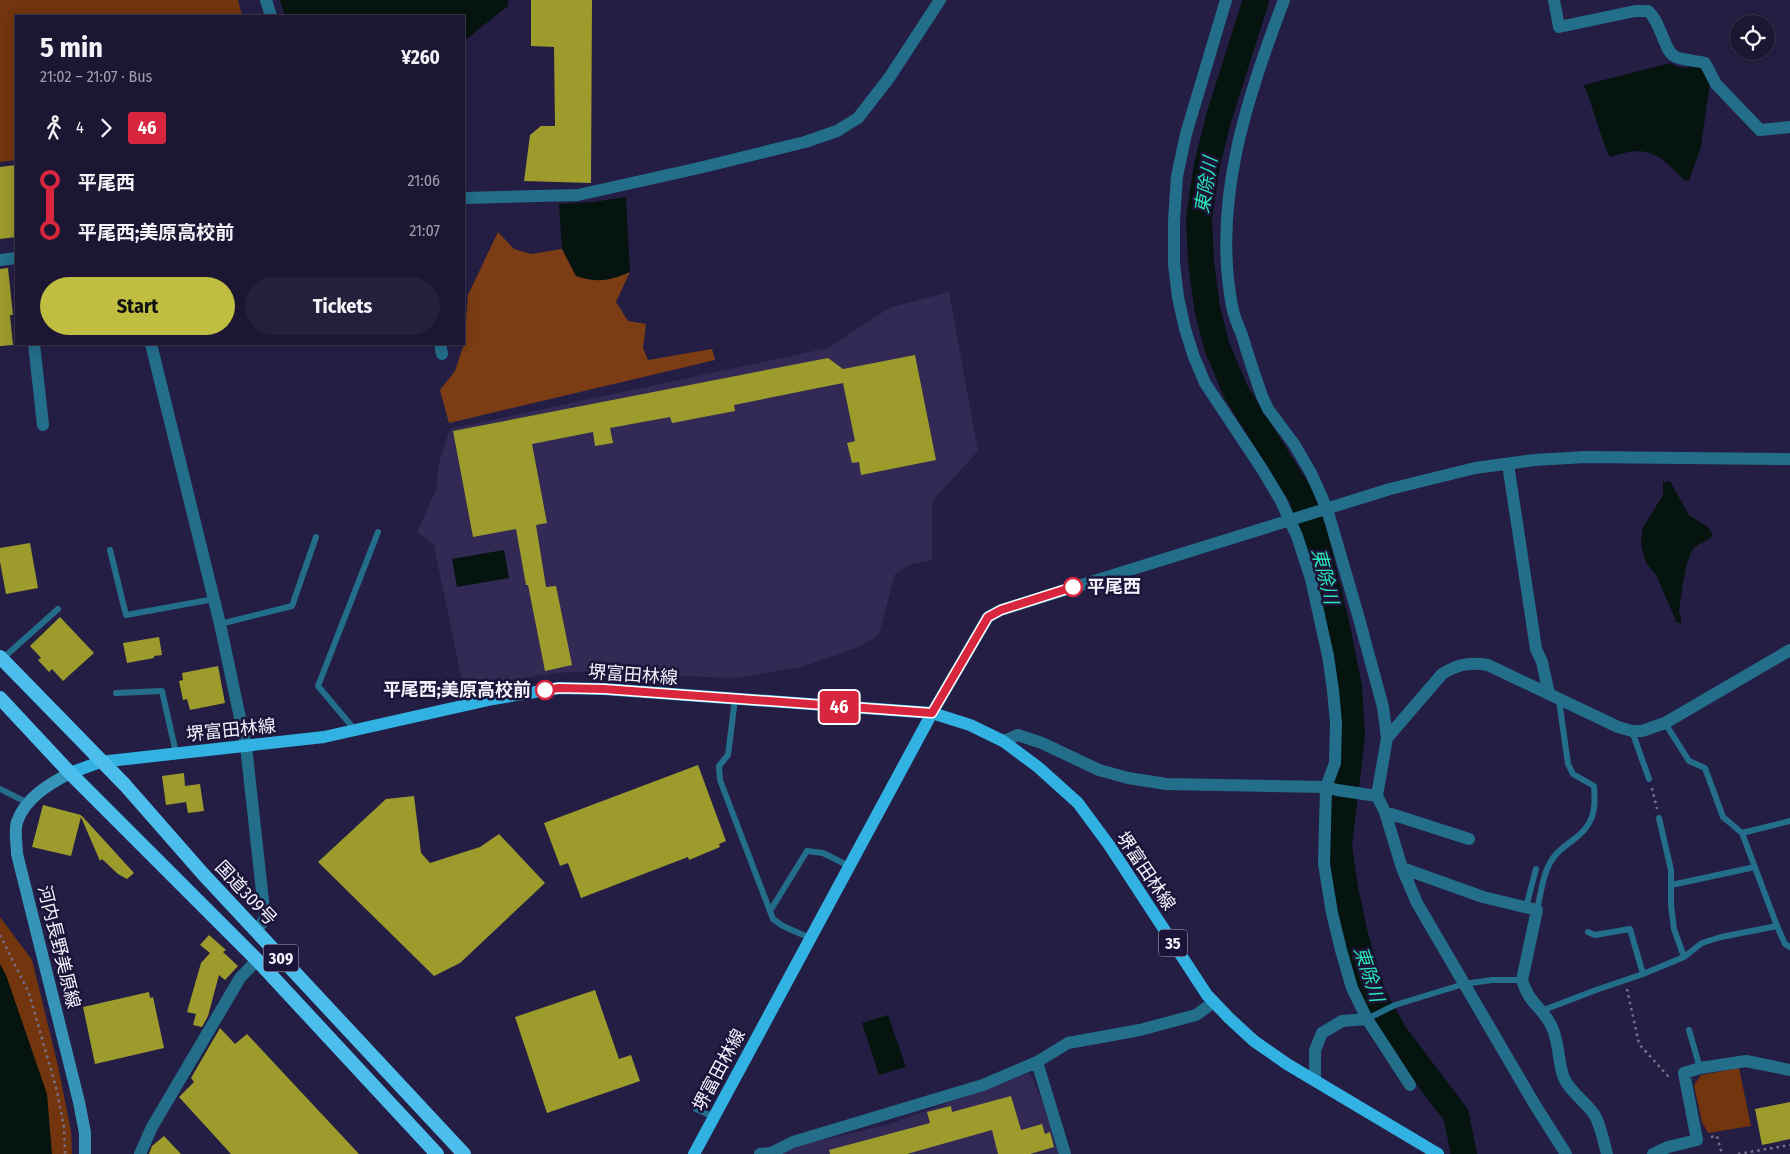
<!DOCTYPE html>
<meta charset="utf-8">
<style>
:root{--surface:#1c1633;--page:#251f3b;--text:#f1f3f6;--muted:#a09fac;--line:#3a354e;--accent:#c0be41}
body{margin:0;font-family:"Fira Sans Condensed","Noto Sans JP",sans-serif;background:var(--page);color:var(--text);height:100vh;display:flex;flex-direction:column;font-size:19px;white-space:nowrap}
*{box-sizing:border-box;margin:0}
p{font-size:16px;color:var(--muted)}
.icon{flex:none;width:28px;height:28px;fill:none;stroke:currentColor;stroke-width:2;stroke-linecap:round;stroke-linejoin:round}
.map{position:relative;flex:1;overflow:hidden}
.side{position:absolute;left:15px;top:15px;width:450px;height:330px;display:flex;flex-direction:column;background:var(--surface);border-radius:0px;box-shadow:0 2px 12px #0003,0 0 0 1px var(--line)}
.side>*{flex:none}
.badge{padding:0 10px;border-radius:4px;font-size:18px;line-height:32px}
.tools{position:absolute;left:1730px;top:15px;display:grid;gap:10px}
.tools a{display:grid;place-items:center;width:45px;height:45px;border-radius:50%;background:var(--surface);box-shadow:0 2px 12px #0003,0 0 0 1px var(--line);font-size:25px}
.map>.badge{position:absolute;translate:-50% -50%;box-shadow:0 0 0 2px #fff}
.legs{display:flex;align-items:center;gap:8px;height:55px;padding:0 25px;font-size:16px}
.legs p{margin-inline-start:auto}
.summary{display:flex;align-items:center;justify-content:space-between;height:85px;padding:0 25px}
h1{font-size:28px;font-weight:700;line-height:38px}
.button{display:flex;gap:10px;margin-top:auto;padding:10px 25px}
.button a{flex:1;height:58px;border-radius:30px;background:var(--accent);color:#111;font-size:20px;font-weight:700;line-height:58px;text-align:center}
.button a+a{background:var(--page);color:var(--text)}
ul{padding:0 25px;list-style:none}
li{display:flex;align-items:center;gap:18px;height:50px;font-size:19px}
li i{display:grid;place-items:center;width:8px;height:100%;margin:0 6px;background:currentColor}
li i::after{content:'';width:12px;height:12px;margin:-6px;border:4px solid;border-radius:50%;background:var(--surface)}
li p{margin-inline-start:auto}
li:first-child i{background:linear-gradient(#0000 50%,currentColor 0)}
li:last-child i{background:linear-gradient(currentColor 50%,#0000 0)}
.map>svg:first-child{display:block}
</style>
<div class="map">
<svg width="1790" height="1154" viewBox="0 0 1790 1154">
<rect width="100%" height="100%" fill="#251e44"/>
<path fill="#322a55" d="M949 292 978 451 932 501V560L909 565 895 574 879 634 861 646 801 667 735 678 621 674 592 671 555 673 463 687 434 545 417 532 436 490 439 463 450 429 828 348 889 308Z
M1030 1073 1048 1115 1061 1154H783L802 1145 890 1124Z"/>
<path fill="#72350d" d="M0 0H238L242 16H16V160L0 162Z
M0 917 32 960 58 1066 71 1131 72 1154H0Z
M1739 1068 1751 1126 1708 1133 1702 1122 1694 1085 1701 1075Z"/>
<path fill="#7d3d14" d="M498 232 514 249 531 254 562 249 576 276C599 283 608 279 630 272L616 302 628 321 646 324 643 348 648 360 712 349 715 360 449 423 440 390 455 371 464 344 468 295Z"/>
<path fill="#05140f" d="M280 0H508V6L464 41V16H285Z
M1670 63C1676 67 1681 67 1688 68L1689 64 1698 65 1705 70 1710 83 1701 147 1689 181 1684 180C1658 153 1648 144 1610 157 1599 134 1594 109 1584 85Z
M626 197 630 272C609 281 598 283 576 276L562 249 559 204 593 202Z
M1670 481 1689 515 1709 528 1713 535C1708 542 1697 543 1692 551 1685 561 1681 599 1679 613L1681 615V623H1677L1656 575 1646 563 1641 545 1642 529 1663 495V482Z
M504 550 509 578 457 587 452 559Z
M0 964 6 975 47 1094 52 1154H0Z
M888 1015 906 1067 879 1075 862 1023Z"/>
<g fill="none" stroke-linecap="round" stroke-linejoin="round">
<path stroke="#05140f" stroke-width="26" d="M1256 0 1219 117 1207 165 1199 218 1201 262 1207 308 1217 347 1236 392 1301 496 1314 532 1336 622 1349 687 1352 735 1339 846 1345 888 1355 935 1372 993 1394 1033 1456 1115 1464 1154"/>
</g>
<path fill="#9c9b2c" d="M531 0H592L591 183 524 181 530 135 541 126H555L554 47 531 46Z
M16 165V237L0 239V167Z
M8 268 13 315H10L13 345 0 346V269Z
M915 355 936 460 861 475 859 462 852 463 847 443 855 441 843 383 734 405 735 411 672 423 670 417 610 428 613 443 595 446 593 432 532 444 547 523 536 525 546 587 556 586 572 665 545 671 528 585H526L516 529 473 537 453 431 828 358 843 369Z
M30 543 38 588 6 594 0 562V548Z
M60 617 94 653 63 681 52 669 49 672 38 660 41 658 30 646Z
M159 637 162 655 154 656V658L127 663 123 643Z
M218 666 225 703 190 710 187 699 183 700 179 681 183 680 182 673Z
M698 765 726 841 719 844 720 847 689 860 688 857 581 898 568 863 560 866 544 823Z
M184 773 185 786 200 784 204 811 188 813 186 802 166 805 162 776Z
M414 796 421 853 430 863 480 847 499 834 545 883 460 963 434 976 318 862 386 799Z
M43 805 81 815V816H82L134 873 127 879 118 874 102 859 100 861 81 817 71 856 32 847Z
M209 935 226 950 223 952 238 966 225 980 219 975 208 1016 202 1027 193 1025 196 1014 187 1012 201 963 210 953 200 945Z
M595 990 619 1059 631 1055 640 1081 547 1113 515 1017Z
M149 992 150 998 153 997 164 1048 95 1064 83 1007Z
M220 1028 235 1044 247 1034 359 1154H231L179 1097 194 1082 191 1078Z
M1011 1096 1021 1130 1042 1124 1045 1134 1050 1132 1054 1147 1030 1154H998L992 1130 907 1154H830L829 1150 930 1123 927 1112 951 1106 952 1112Z
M1790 1102V1139L1762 1145 1755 1109Z
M164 1136 181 1154H149L152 1146Z"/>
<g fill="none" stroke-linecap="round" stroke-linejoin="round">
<path stroke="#75708b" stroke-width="2.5" stroke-dasharray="2.5 4" stroke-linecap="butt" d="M1652 788 1657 809
M0 935 29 993 57 1091 64 1127 65 1154
M1627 989 1639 1044 1668 1076 1671 1075
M1711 1137 1717 1136 1722 1154
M1738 1154 1790 1145"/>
<path stroke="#236e8b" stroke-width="6" d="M110 550 126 615 214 599
M220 624 292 606 316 537
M2 659 58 609
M116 693 162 691 176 753
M735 699 728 755 719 766 720 780 773 919 783 926 810 938
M1665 723 1689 761 1705 768 1723 817 1742 833 1777 926 1785 944 1790 947
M355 730 318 686 378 532
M1632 731 1649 779
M0 789 28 803
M1659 818 1671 870V905L1674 929 1684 957
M1742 833 1790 821
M1671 885 1755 867
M1526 907 1536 869
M1537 910C1541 893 1543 872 1553 858 1558 851 1566 845 1573 840 1594 825 1596 810 1594 786L1573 774 1568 764 1559 700
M770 911 807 851 823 853 849 866
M1588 932 1595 935 1630 929 1643 974
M1541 1011 1596 990 1643 974 1684 957 1702 943 1721 937 1777 926
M1367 1019 1395 1005 1464 984 1492 980H1522
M1689 1030 1700 1068
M696 1109 714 1117"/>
<path stroke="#236e8b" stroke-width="12" d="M266 0 271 16
M1226 0 1186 134 1177 176 1174 221V264L1178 297 1185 329 1194 357 1205 383 1262 469 1281 501 1297 536 1311 579 1328 656 1333 690 1336 723 1335 763 1326 787 1324 864 1332 913 1341 950 1352 988 1367 1019 1342 1021 1322 1033 1315 1050V1080
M1284 0C1247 97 1212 202 1232 306 1234 316 1238 326 1242 335 1248 356 1255 376 1262 396L1268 409 1294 444 1311 473 1327 509 1358 615 1383 707 1387 738 1377 796 1385 812 1402 868 1417 903 1535 1105 1566 1154
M1554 0 1559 27 1635 11H1648C1661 22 1664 50 1674 56 1680 60 1697 61 1705 63L1716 84 1760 130 1790 127
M34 344 43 425
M151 344 220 624 246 746 265 919 256 931
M440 344 442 354
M1508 464 1536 649 1542 662 1549 694
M1387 738 1442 674C1458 664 1470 662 1488 665L1618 727 1632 731H1642L1665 723 1790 650
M1326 787 1337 790 1377 796
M1385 812 1469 839
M1402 868 1483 897 1537 910 1522 980C1529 1004 1542 1007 1551 1025 1560 1042 1557 1061 1564 1078 1570 1092 1585 1101 1594 1114 1600 1123 1604 1143 1607 1154
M1367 1019 1410 1085
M1037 1062 1065 1154
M140 1154 152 1127 240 978 257 960
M760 1154 771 1153 793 1142 983 1085 1037 1062 1068 1043 1140 1030 1196 1015 1214 1002
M1653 1154 1668 1147 1697 1140 1684 1073 1700 1068 1746 1061 1790 1070"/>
<path stroke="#236e8b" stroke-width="12" d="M464 198 578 195 699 168 805 142 837 131 858 118 889 78 940 0
M0 260 16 258
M932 713 988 617 1001 610 1390 489 1475 468 1534 460 1586 457 1790 459
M1003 741 1018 735 1042 743 1099 770 1128 778 1166 784 1326 787"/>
<path stroke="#3794b9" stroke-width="12" d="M70 773C49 784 25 798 17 822 14 831 17 845 17 854L79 1102 85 1133V1154"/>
<path stroke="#31b2e3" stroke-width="12" d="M70 773 100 762 324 737 493 699 559 688 604 689 932 713 970 725 1003 741 1038 767 1078 803 1109 845 1207 995 1229 1018 1254 1041 1287 1064 1438 1154
M694 1154 932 713"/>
<path stroke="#4bbeed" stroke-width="14" d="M0 657 125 785 203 874 464 1154
M0 698 70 773 257 960 437 1154"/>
</g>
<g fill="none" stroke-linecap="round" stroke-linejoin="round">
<g stroke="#fff" stroke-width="11">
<path id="line-1" d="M545 690 559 688 604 689 932 713 988 617 1001 610 1073 587"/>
</g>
<use href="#line-1" stroke="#d7263d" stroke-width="8"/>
</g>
<g fill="#fff" stroke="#d7263d" stroke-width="2.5">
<circle cx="1073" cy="587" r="9"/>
<circle cx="545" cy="690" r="9"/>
</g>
<g text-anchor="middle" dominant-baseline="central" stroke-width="5" stroke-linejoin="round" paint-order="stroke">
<g fill="#1c1439" stroke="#b2afc2" stroke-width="1">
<rect x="1159" y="929.5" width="28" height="27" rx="4"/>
<rect x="263.5" y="944.5" width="35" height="27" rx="4"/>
</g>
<g font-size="16" font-weight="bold" fill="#f3f2fc">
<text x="1173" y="943">35</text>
<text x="281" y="958">309</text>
</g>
<g font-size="18" font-weight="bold" fill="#f3f2fc" stroke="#1c1439" text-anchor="start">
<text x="1087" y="587">平尾西</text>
<text x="531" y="690" text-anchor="end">平尾西;美原高校前</text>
</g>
<g font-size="18" fill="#f3f2fc" stroke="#1c1439">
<text transform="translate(633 675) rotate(4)">堺富田林線</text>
<text transform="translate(231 730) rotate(-6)">堺富田林線</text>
<text transform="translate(1146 871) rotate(56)">堺富田林線</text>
<text transform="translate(246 893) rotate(47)">国道309号</text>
<text transform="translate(59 947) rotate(76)">河内長野美原線</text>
<text transform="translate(719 1070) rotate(-62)">堺富田林線</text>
</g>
<g font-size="19" font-style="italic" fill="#29e6b3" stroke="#1c1439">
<text transform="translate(1206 185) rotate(-81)">東除川</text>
<text transform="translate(1325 576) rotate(76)">東除川</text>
<text transform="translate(1369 974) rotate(72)">東除川</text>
</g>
</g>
</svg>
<div class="tools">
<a><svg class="icon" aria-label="locate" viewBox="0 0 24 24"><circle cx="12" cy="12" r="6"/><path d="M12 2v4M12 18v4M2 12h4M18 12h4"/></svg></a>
</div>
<b class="badge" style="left:839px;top:707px;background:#d7263d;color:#fff">46</b>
<section class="side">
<div class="summary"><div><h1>5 min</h1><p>21:02 – 21:07 · Bus</p></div><b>¥260</b></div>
<div class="legs"><svg class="icon" aria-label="walk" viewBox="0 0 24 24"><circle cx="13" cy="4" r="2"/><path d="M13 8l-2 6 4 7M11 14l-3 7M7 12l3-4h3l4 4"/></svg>4<svg class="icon" aria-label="forward" viewBox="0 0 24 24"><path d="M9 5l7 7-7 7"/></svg><b class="badge" style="background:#d7263d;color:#fff">46</b></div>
<ul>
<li><i style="color:#d7263d"></i><b>平尾西</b><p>21:06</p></li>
<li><i style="color:#d7263d"></i><b>平尾西;美原高校前</b><p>21:07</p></li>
</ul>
<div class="button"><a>Start</a><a>Tickets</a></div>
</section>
</div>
